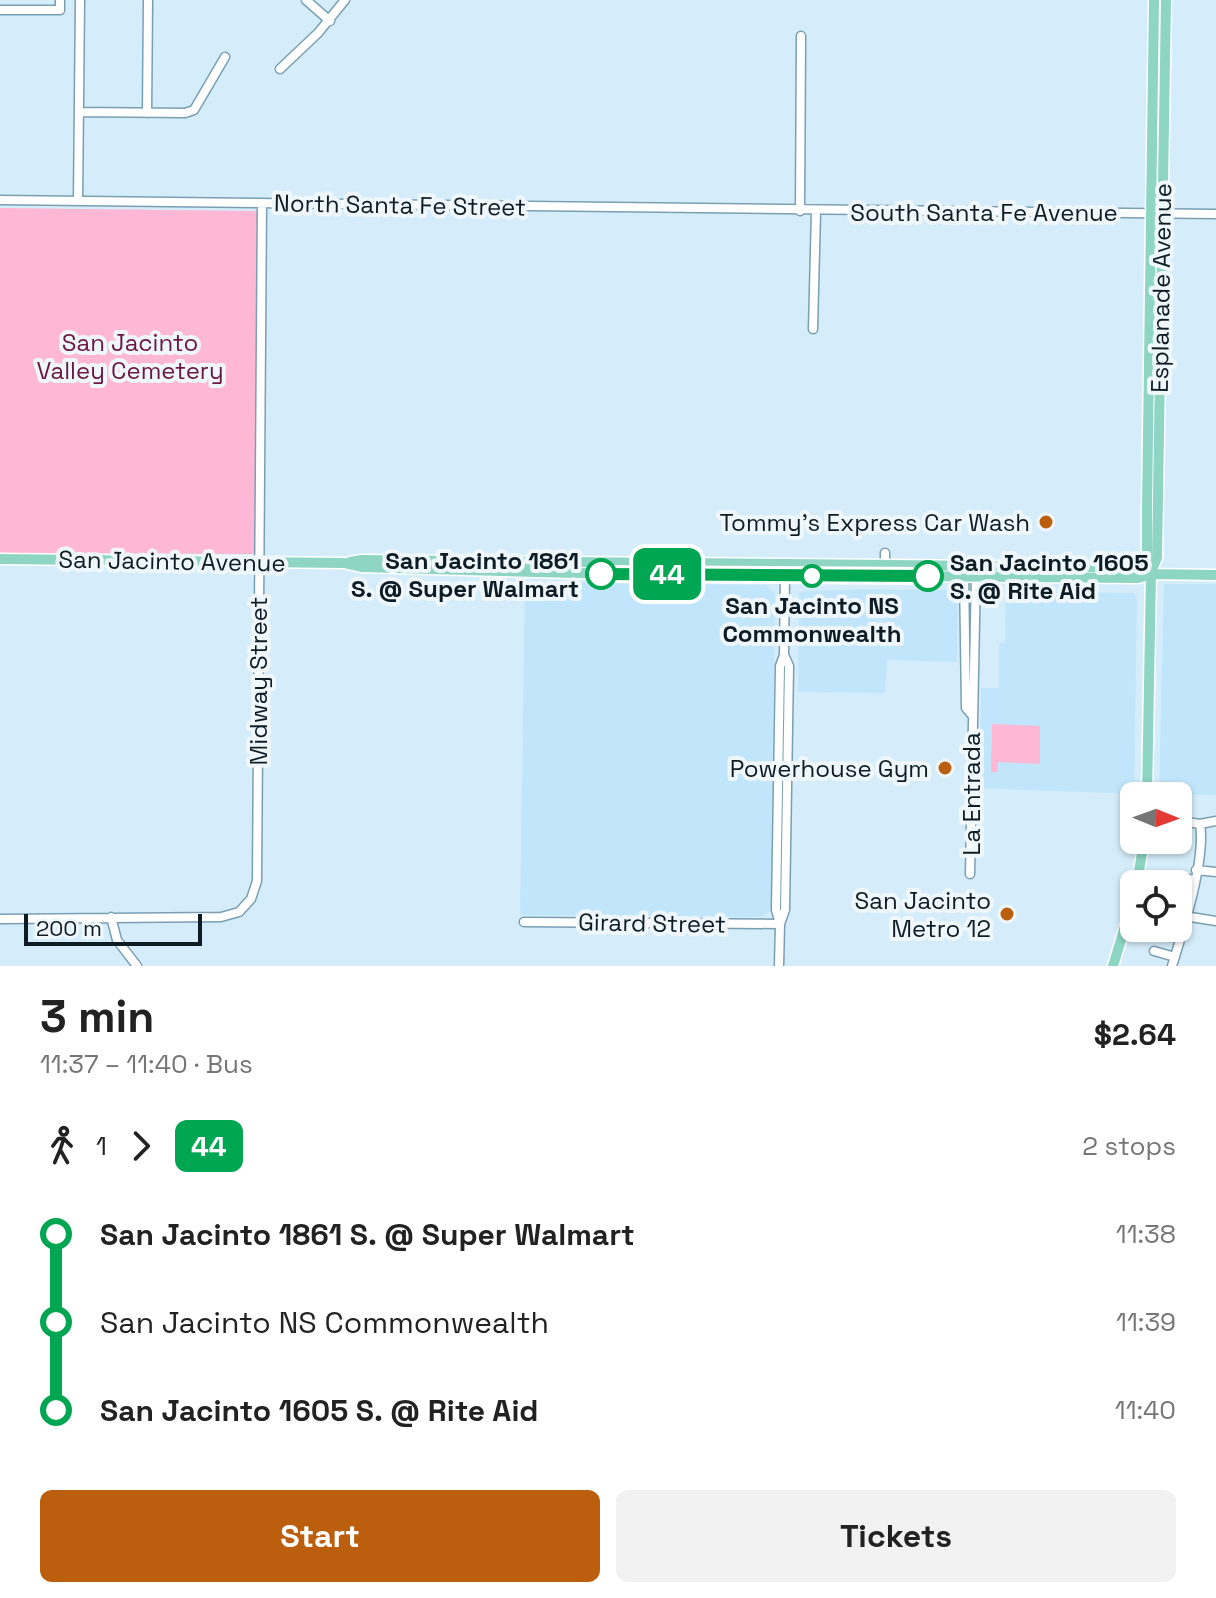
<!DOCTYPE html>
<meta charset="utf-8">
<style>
:root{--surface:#fff;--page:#f2f2f2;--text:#222;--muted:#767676;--accent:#bb5e0e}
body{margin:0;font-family:"Space Grotesk",sans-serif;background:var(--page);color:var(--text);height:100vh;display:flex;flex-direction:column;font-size:30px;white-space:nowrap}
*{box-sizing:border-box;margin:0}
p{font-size:26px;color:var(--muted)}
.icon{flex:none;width:44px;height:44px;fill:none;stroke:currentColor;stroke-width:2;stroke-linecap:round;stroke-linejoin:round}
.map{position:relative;height:966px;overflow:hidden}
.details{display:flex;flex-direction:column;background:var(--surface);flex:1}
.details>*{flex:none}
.badge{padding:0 16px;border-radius:12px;font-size:28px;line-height:52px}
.needle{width:52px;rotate:91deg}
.tools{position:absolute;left:1120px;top:782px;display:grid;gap:16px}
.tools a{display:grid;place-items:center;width:72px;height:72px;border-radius:12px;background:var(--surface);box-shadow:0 2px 6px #0004;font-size:40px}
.scale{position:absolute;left:24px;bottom:20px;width:178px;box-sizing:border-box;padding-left:8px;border:4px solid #0e1d25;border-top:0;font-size:22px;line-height:28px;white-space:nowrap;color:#0e1d25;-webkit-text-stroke:6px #eff7fb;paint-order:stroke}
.map>.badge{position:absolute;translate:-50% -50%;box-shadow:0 0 0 4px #fff}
.legs{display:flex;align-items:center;gap:12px;height:88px;padding:0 40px;font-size:26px}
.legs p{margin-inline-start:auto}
.head{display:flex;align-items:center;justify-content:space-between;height:136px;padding:0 40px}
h1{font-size:44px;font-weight:600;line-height:60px}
.action{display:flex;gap:16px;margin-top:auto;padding:16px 40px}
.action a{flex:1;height:92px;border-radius:12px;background:var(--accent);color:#fff;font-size:32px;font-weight:600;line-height:92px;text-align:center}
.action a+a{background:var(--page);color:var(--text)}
ul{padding:0 40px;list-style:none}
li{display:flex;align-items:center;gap:28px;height:88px;font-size:30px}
li i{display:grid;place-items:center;width:12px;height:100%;margin:0 10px;background:currentColor}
li i::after{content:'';width:20px;height:20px;margin:-10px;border:6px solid;border-radius:50%;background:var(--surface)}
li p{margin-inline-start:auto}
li:first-child i{background:linear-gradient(#0000 50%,currentColor 0)}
li:last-child i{background:linear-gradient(currentColor 50%,#0000 0)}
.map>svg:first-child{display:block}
</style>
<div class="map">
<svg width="1216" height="966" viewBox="0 0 1216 966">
<rect width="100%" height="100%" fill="#d5edfa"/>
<path fill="#c1e6fb" d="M554 582 766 585 775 594 771 911 760 917 520 915 525 589 547 590Z
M1164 584H1216V795L1159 794Z
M860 589 948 590 958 598 957 662 887 660 885 693 798 692 799 593 807 591Z
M1006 591 1133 593 1137 599 1134 794 980 788 981 688H999V643H1005Z"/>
<path fill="#feb8d5" d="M0 208 263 211 257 554 0 553Z
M992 724 1040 726V764L998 762 997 772H991Z"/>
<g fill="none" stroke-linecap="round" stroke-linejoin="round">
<g stroke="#7a9fb3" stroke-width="11">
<path id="minor" d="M306 0 330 21
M0 10H60V0
M280 69 318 33 345 0
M79 112 185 113 194 110 225 57
M147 113 148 0
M0 200 1216 214
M78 201 80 0
M800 211 801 36
M813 329 816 211
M885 564V553
M964 572 966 708 971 714
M1180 821 1200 824 1216 821
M1196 870 1216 872
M970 874 976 571
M1173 876 1194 880
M1178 915 1216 921
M111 917 117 940 137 966
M0 919 221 917 239 912 251 899 257 881 262 203
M524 922 780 924
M780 924 785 910 789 666 784 655
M1154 951 1175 957
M779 966 780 924 776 910 780 666 784 655 785 572
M1172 966C1183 931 1206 859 1200 824"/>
</g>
<g stroke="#fff" stroke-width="13">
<path id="major" d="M0 559 344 563 361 567 572 573 1138 578 1151 574 1216 575
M350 562 361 560 1092 567 1137 568 1151 574
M1151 572 1157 558 1166 0
M1147 796 1151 574 1147 558V508L1154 0
M1137 884 1144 840
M1113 966 1134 897"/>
</g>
<use href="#minor" stroke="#fff" stroke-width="8"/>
<use href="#major" stroke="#8fd5c3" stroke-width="10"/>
</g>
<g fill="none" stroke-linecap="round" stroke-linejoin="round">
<g stroke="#fff" stroke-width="18">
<path id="line-1" d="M601 574 928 576"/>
</g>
<use href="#line-1" stroke="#00a651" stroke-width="12"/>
</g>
<g fill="#bb5e0e" stroke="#eff7fb" stroke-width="3">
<circle cx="1046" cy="522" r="8"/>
<circle cx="945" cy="768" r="8"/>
<circle cx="1007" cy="914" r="8"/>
</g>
<g fill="#fff" stroke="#00a651" stroke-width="4">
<circle cx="601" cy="574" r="14"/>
<circle cx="812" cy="576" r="10"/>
<circle cx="928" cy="576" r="14"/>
</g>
<g text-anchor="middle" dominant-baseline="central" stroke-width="8" stroke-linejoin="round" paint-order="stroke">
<g font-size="24" fill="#0e1d25" stroke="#eff7fb">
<text transform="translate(400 205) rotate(1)">North Santa Fe Street</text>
<text x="984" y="212">South Santa Fe Avenue</text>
<text transform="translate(1161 288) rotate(-89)">Esplanade Avenue</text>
<text transform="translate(172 561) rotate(1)">San Jacinto Avenue</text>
<text transform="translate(258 681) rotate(-90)">Midway Street</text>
<text transform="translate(971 794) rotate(-90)">La Entrada</text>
<text transform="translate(652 923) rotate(1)">Girard Street</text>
</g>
<g font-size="24" fill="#6c1644" stroke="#eff7fb">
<text x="130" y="342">San Jacinto<tspan x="130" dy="28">Valley Cemetery</tspan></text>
</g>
<g font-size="24" fill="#0e1d25" stroke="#eff7fb" text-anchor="end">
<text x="1030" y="522">Tommy's Express Car Wash</text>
<text x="929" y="768">Powerhouse Gym</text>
<text x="991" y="900">San Jacinto<tspan x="991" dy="28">Metro 12</tspan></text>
</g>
<g font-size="24" font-weight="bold" fill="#0e1d25" stroke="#eff7fb" text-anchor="end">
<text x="579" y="560">San Jacinto 1861<tspan x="579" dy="28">S. @ Super Walmart</tspan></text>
<text x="950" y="562" text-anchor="start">San Jacinto 1605<tspan x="950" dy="28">S. @ Rite Aid</tspan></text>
<text x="812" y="605" text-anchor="middle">San Jacinto NS<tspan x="812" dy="28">Commonwealth</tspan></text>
</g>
</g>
</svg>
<div class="tools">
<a><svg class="needle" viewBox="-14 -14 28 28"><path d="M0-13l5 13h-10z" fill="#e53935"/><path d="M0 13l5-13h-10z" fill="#767676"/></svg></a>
<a><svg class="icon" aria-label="locate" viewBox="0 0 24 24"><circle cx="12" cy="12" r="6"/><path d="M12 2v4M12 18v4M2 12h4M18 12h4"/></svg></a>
</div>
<div class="scale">200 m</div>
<b class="badge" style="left:667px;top:574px;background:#00a651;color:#fff">44</b>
</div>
<section class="details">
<div class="head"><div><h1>3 min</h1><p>11:37 – 11:40 · Bus</p></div><b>$2.64</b></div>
<div class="legs"><svg class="icon" aria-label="walk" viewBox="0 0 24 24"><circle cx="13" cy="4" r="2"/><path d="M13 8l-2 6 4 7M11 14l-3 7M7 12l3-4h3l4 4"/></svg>1<svg class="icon" aria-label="forward" viewBox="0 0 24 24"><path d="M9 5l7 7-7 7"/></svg><b class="badge" style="background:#00a651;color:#fff">44</b><p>2 stops</p></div>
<ul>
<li><i style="color:#00a651"></i><b>San Jacinto 1861 S. @ Super Walmart</b><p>11:38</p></li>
<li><i style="color:#00a651"></i><span>San Jacinto NS Commonwealth</span><p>11:39</p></li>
<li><i style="color:#00a651"></i><b>San Jacinto 1605 S. @ Rite Aid</b><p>11:40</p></li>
</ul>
<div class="action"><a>Start</a><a>Tickets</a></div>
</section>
